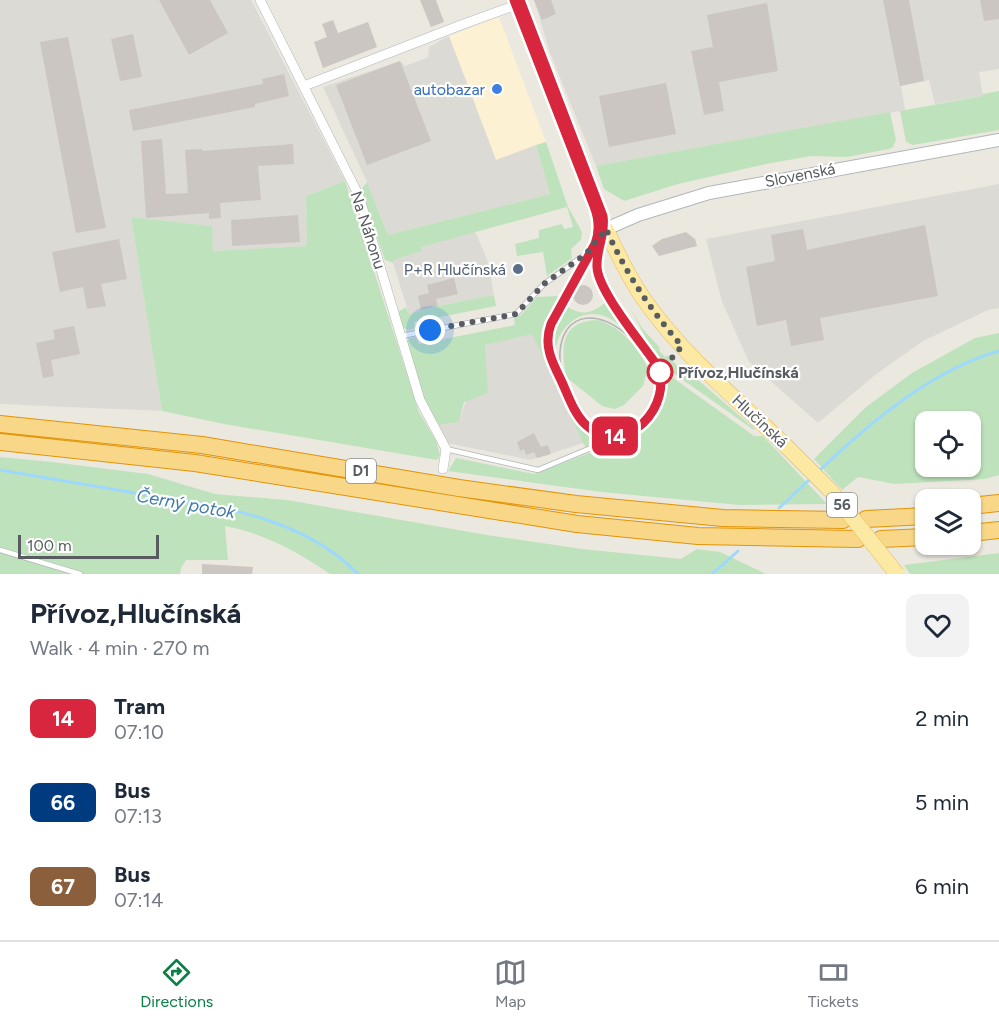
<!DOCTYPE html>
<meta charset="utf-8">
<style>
:root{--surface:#fff;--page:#f2f2f3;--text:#1f2937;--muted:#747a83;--line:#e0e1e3;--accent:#0b8043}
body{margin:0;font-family:Figtree,sans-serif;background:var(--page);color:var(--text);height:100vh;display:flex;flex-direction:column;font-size:22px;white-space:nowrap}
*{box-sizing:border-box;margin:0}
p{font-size:20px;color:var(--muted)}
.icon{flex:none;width:33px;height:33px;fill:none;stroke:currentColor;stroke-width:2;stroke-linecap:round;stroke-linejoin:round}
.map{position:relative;height:574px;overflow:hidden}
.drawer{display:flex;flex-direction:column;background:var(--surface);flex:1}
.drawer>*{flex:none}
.badge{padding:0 12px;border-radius:9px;font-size:21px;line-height:39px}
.controls{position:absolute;left:915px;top:411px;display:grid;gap:12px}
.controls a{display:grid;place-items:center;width:66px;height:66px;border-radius:12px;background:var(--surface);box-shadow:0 2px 4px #0004;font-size:30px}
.scale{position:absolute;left:18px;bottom:15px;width:141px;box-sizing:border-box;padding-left:6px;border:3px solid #585c60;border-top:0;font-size:16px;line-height:21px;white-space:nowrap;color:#585c60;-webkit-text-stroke:4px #fff;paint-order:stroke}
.you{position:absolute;width:30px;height:30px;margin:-15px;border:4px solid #fff;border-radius:50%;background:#1a73e8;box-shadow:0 0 0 9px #1a73e833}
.map>.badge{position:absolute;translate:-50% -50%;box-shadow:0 0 0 3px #fff}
.round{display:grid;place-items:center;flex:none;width:63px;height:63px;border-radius:12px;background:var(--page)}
.overview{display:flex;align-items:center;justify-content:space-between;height:102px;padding:0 30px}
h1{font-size:28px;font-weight:700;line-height:45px}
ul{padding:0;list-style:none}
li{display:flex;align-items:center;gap:18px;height:84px;padding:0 30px}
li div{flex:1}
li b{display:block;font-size:22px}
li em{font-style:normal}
li .badge{min-width:66px;font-weight:700;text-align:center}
.dock{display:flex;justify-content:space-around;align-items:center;height:84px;border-top:2px solid var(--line);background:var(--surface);font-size:16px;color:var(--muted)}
.dock a{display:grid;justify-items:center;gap:3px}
.dock .on{color:var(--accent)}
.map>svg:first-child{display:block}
</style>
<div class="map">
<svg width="999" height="574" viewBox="0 0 999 574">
<rect width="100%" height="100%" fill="#ebe8df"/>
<path fill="#fcf1d3" d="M499 17 546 142 496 160 449 36Z"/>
<path fill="#dcdad4" d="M0 0H251L345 181 306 196 307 246 212 251V226L131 217 162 411 0 404Z
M534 0H999V69L979 72 983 96 935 104 929 80 901 86 905 110 596 166 550 53Z
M449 36 496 160 536 145 550 194 388 235 367 182 323 87 400 61 405 66 424 59 428 57 429 47Z
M999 184V308L988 310 923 341 875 375 818 423 749 362 722 302 706 239Z
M475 231 488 262 494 295 438 306 409 314 392 260 421 251V247Z
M532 333 583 443 531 460 447 443 439 425 459 422 485 345Z"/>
<path fill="#bee3bc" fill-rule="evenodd" d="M999 91V130L913 145 906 142 900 111 983 96V94Z
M890 112 896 140 893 147 889 149 847 157 811 156 766 164 678 184 624 201 604 189 596 166Z
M546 142 568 207 582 232 581 240 571 249 572 258 547 276 543 252 517 256 515 244 539 238V230L562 224 564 229 573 227 567 207 421 247 422 251 393 260 394 263 385 260 362 194 363 187 367 182 388 235 550 194 536 145Z
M345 181 419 412 436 441 440 455 437 460 224 424 162 411 131 217 212 226 213 251 307 246 306 196Z
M494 295 496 306 414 322 415 328 408 330 402 327 398 312 406 307 409 314 438 306Z
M559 296 551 310 553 312C548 322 543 330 544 342 544 357 553 371 559 385 565 397 571 415 581 425 606 449 642 439 657 410 664 397 668 384 662 370L754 436H763L827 504 740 505 601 492 448 471 456 458 534 474 605 447 602 441 586 447 583 443 532 334 485 345 488 393 464 402 459 422 439 425C422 402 413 370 407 342L410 338 416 337 419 344 515 325 514 319 521 315 537 297Z
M608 301 632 334C622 327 611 317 600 315 581 310 562 325 557 343 555 349 556 356 556 361 546 341 553 324 564 305 584 317 590 314 608 301Z
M629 306 642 328 660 348 659 350 665 357 667 355 681 370 698 380 755 429 754 430 669 370 651 346 652 345 649 344Z
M598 320C620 326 639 348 648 368L643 386 624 405 615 409 602 406 566 377C561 348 560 321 598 320Z
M999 333V475L985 479 895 484 858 477 842 490 814 459 866 407 912 373 975 338ZM926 422H970V466H926Z
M0 457 52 462 148 474 215 494 287 500 487 535 582 549 681 559 697 549 720 552 766 574H330C298 552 263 533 225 526L228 560H186L181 568 180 574H0Z
M999 553V574H910L904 565Z"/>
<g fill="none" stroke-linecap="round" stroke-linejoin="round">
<path stroke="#9ed8fc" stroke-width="3" d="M821 469C871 422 932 370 999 351
M0 470C45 478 90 485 135 493 212 505 301 515 358 574
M779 508 808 481
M712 574 738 551"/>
</g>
<path fill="#cbc6c1" d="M159 0H210L228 33 189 55Z
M420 0H436L444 22 431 27Z
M534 0H551L556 14 542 20Z
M883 0H909L924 81 900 86Z
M980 0H999V19L984 21Z
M767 3 778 71 719 82 724 111 704 115 691 51 713 47 707 15Z
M333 20 338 33 368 22 377 47 323 68 314 42 327 37 322 24Z
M133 34 142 77 120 81 111 39Z
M68 37 106 228 76 233 40 42Z
M400 61 431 141 367 165 336 85Z
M284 74 289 96 255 104V107L133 131 129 110 263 84 262 79Z
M666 83 676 134 609 147 599 96Z
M162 139 166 194 188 193 185 150 202 149V151L293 144 294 164 258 166 261 200 220 203 221 218 209 219V213L146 218 141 141Z
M298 215 300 242 232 246 231 220Z
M925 225 938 296 820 318 824 340 791 346 786 320 757 326 746 267 775 261 771 235 803 229 807 250Z
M686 232 695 239 697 246 659 256 652 246 662 239Z
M119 239 127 279 101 284 106 306 87 309 83 287 60 292 52 252Z
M454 278 458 294 436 299 438 306 421 310 418 296 429 293 427 285Z
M573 295a10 10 0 1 1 20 0a10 10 0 1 1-20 0Z
M74 326 80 354 51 360 54 376 43 378 36 343 55 339 53 330Z
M534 433 541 447 548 445 551 454 537 458 534 452 526 455 524 449 520 451 517 442Z
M202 564 253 567 252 574H202Z"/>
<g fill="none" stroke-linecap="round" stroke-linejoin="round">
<g stroke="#b2b6ba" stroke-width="6">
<path id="service" d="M401 336 516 314 544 284 586 254 604 231
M446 449 538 470 603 443
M0 550 80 574"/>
</g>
<g stroke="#b2b6ba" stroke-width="10">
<path id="minor" d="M260 0 359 196 420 400 446 449 443 469
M304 86 461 25 519 4"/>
</g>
<g stroke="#b2b6ba" stroke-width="14">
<path id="tertiary" d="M517 0 606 229 638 215 709 193 999 140"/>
</g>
<g stroke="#ecbb57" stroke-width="16">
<path id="primary" d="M606 229C617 253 628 276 643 298 681 353 733 396 781 441"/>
</g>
<g stroke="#e39407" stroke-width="18">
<path id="motorway" d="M0 424 202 445 459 488 576 504 723 518 843 520
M0 442 195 463 577 524 698 536 858 539
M970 506 999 503
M866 519 926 516
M970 533 999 530
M881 539 926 537"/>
</g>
<use href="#service" stroke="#fff" stroke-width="4.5"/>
<use href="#minor" stroke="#fff" stroke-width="9"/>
<use href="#tertiary" stroke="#fff" stroke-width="12"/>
<use href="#primary" stroke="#fce9a3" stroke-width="15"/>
<use href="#motorway" stroke="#f9d788" stroke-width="16"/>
<path stroke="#b1b2b2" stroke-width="1.5" d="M514 0 595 206C599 219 600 231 595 244L551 324C543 345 552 362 561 380 568 395 574 414 586 425 624 461 677 404 656 364 641 341 598 291 597 267 596 249 606 234 603 216L520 0
M561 371C552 312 598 302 634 342"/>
<g stroke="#ecbb57" stroke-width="16" stroke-linecap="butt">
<path id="primary-bridge" d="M781 441 831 491 897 574"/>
</g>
<use href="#primary-bridge" stroke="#fce9a3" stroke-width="15"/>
</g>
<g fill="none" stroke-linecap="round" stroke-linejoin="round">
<g stroke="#fff" stroke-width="14">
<path id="line" d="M514 0 594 206C599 219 600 231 595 244L551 324C543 345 552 362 561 380 568 395 574 414 586 425 624 461 677 404 656 364 641 342 598 291 597 267 596 249 606 234 603 216L520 0"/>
</g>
<use href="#line" stroke="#d7263d" stroke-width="9"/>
<path stroke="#585c60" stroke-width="6" stroke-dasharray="0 10.8" d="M430 330 516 314 544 284 586 254 606 229C626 273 650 310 682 346L660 372"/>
</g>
<circle fill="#3f7fe0" stroke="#fff" stroke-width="2" cx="497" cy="89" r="6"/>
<circle fill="#5c6f8a" stroke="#fff" stroke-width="2" cx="518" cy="269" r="6"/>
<circle fill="#fff" stroke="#d7263d" stroke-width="3" cx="660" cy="372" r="12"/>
<g text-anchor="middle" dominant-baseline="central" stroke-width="4.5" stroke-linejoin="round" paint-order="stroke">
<g fill="#fff" stroke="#8a8d90" stroke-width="1.5">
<rect x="346" y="459" width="30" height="24" rx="4.5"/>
<rect x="827" y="493" width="30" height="24" rx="4.5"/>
</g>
<g font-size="15" font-weight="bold" fill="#585c60">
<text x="361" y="471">D1</text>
<text x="842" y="505">56</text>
</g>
<g font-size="16" fill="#366cbe" stroke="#fff" text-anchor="end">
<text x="485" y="89">autobazar</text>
</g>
<g font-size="16" fill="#585c60" stroke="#fff">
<text transform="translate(800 175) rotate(-11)">Slovenská</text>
<text transform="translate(368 230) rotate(72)">Na Náhonu</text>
<text transform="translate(760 421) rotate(43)">Hlučínská</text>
</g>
<g font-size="16" fill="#4e5e75" stroke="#fff" text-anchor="end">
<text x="506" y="269">P+R Hlučínská</text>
</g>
<g font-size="16" font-weight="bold" fill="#585c60" stroke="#fff" text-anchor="start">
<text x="678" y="372">Přívoz,Hlučínská</text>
</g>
<g font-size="18" font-style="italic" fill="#3e79ac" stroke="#fff">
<text transform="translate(186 504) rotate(10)">Černý potok</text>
</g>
</g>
</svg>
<div class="controls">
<a><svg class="icon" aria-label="locate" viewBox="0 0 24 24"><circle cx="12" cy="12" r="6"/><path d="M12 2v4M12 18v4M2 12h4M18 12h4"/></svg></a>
<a><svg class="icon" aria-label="layers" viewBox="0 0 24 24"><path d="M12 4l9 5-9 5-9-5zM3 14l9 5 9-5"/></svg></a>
</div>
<div class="scale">100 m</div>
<div class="you" style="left:430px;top:330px"></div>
<b class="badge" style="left:615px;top:436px;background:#d7263d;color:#fff">14</b>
</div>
<section class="drawer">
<div class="overview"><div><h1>Přívoz,Hlučínská</h1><p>Walk · 4 min · 270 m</p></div><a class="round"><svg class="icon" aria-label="heart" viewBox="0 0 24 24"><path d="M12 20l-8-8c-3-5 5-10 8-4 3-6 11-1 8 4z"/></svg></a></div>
<ul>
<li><span class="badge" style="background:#d7263d;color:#fff">14</span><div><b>Tram</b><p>07:10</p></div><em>2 min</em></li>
<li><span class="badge" style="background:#003b80;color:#fff">66</span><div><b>Bus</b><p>07:13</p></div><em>5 min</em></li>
<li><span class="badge" style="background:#8b5e3c;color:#fff">67</span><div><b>Bus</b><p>07:14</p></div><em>6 min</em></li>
</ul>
</section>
<nav class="dock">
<a class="on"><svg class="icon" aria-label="directions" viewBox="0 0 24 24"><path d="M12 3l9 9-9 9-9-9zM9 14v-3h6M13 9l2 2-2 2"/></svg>Directions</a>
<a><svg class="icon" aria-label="map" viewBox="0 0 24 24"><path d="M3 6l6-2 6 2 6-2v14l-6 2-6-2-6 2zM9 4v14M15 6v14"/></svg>Map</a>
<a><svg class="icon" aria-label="tickets" viewBox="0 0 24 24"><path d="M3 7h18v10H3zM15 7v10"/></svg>Tickets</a>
</nav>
